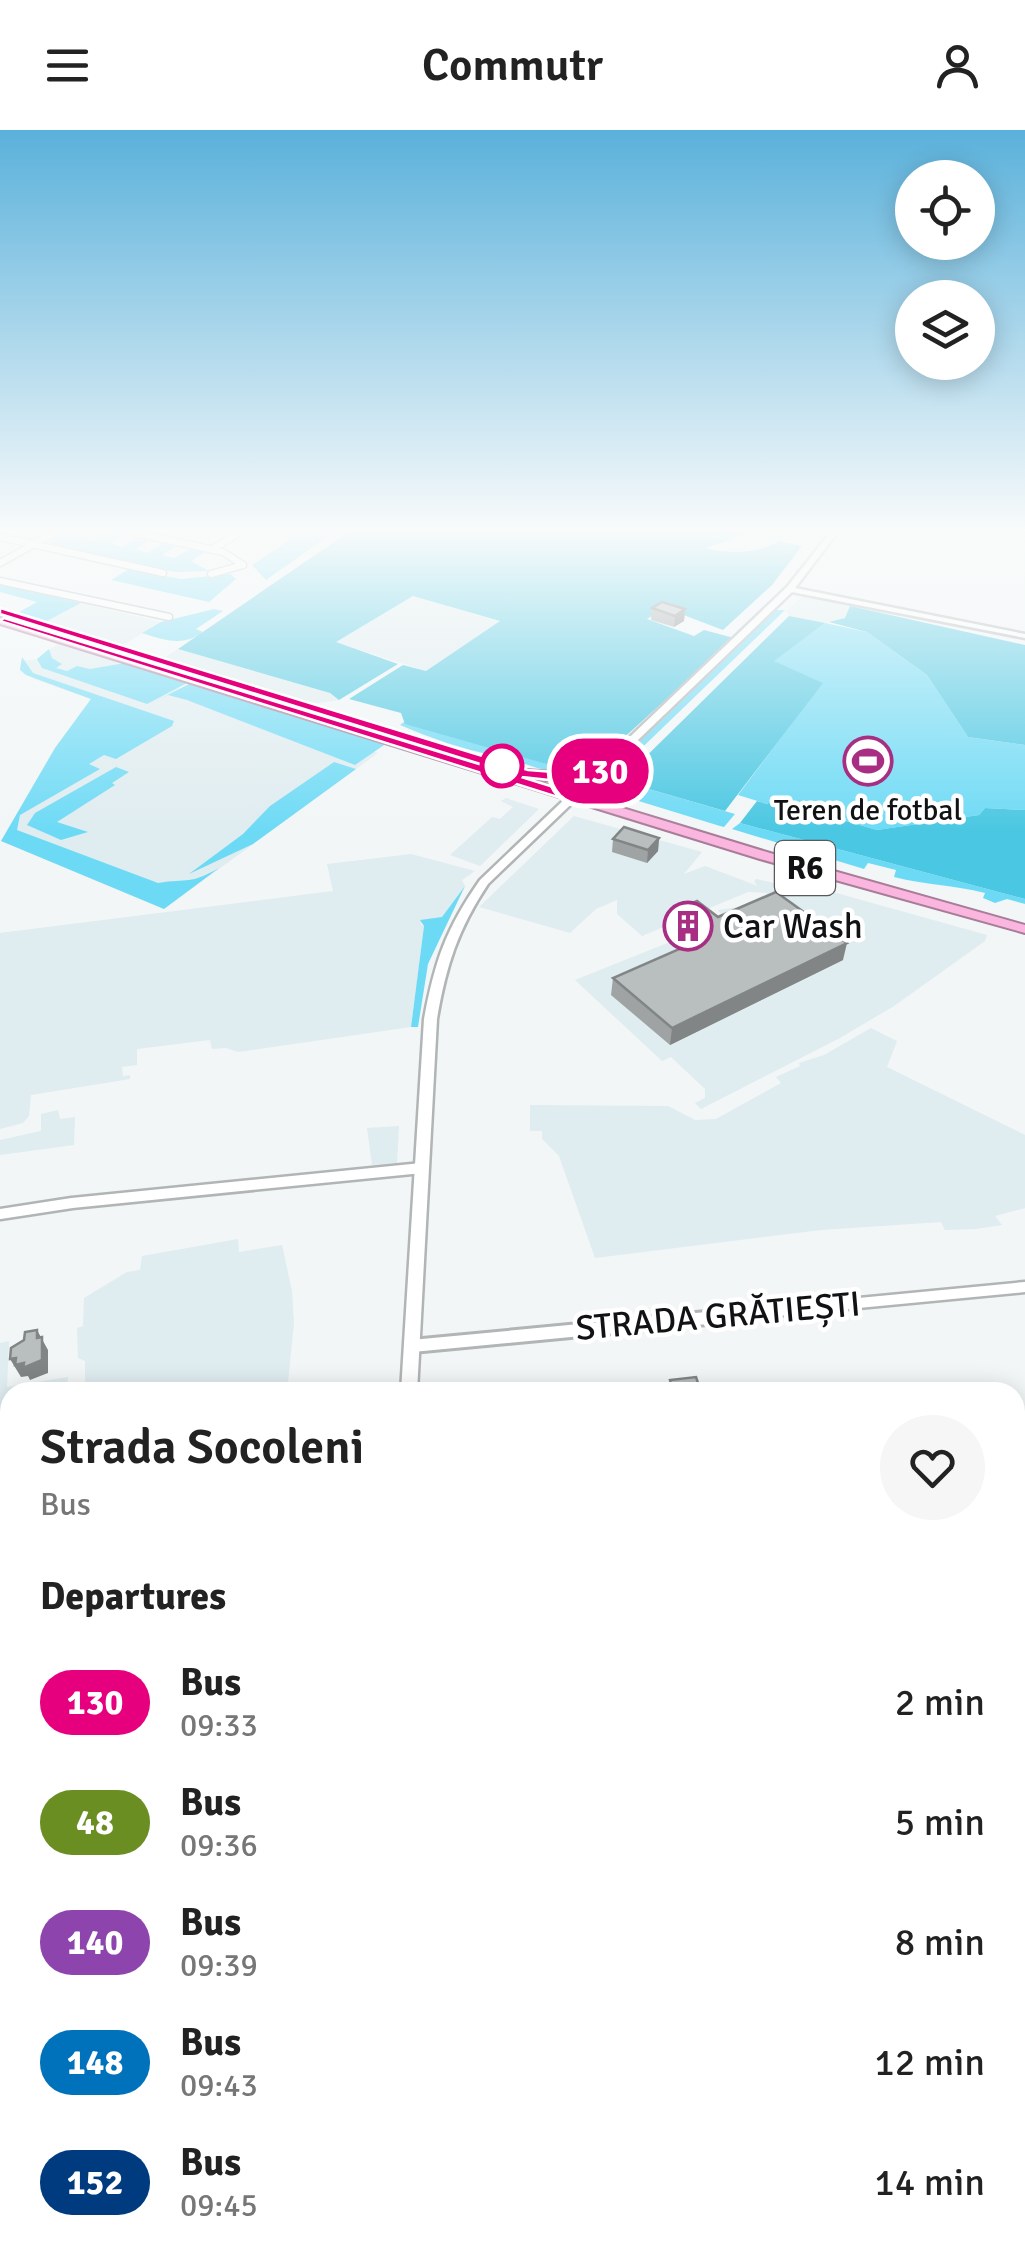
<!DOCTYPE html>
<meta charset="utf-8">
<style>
:root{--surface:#fff;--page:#f6f6f6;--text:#222;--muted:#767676}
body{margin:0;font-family:Signika,sans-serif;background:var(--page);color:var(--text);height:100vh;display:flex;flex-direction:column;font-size:38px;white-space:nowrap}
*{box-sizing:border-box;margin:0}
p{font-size:32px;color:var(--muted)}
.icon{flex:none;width:55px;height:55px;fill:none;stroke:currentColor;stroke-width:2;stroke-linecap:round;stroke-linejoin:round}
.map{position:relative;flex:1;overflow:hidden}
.details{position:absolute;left:0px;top:1252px;width:1025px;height:882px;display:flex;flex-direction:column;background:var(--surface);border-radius:30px 30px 0 0;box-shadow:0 5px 25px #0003}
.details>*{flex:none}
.badge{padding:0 20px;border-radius:32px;font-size:35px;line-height:65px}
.controls{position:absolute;left:895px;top:30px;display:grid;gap:20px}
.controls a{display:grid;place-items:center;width:100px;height:100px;border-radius:50%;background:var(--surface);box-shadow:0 5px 25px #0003;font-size:50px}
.map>.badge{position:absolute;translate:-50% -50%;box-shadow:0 0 0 5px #fff}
h2{padding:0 40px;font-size:38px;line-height:90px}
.round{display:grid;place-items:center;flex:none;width:105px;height:105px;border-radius:52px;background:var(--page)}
.head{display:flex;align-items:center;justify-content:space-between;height:170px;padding:0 40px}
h1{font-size:48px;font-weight:600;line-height:75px}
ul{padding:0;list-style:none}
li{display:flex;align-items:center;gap:30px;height:120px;padding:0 40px}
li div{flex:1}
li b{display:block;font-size:38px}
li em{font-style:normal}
li .badge{min-width:110px;font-weight:700;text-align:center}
header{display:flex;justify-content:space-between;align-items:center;height:130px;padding:0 40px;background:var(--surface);font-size:45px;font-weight:600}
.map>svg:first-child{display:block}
</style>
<header><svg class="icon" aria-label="menu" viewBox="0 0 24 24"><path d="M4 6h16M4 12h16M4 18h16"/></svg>Commutr<svg class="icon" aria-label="person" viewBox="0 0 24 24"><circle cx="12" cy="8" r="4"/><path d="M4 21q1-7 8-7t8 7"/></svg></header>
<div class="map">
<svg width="1025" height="2134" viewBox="0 0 1025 2134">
<rect width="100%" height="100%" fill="#f2f6f7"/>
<path fill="#dfecf0" d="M414 466 501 492 426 541 335 512Z
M803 466 850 476 845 488 832 492 817 494 789 486 786 481Z
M81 473 161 492 123 515 47 491Z
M58 514 125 533H120L143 542 139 545 378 623 164 779 1 711 55 618 91 569 34 549 20 540 21 531 48 528 50 519Z
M178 519 330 563 339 570 311 574 165 527Z
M506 668 539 679 480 736 450 725 492 687 500 689 513 677 501 671Z
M574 686 702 722 684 744 705 736 758 756 754 752 756 749 796 758 804 754 987 805 985 811 894 876 840 908 701 979 695 973 705 968V959L671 927 662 931 575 850 710 796 705 791 721 784 718 780 739 777 768 763 748 762 642 806 617 784V770L596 779 570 803 479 777Z
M411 724 475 741 462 750 465 756 442 787 420 794 424 796 411 897 238 922 226 918 212 919 210 910 137 919V935L122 937 123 946 130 945V949L31 965 29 986 23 993 0 999V803L333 761 327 734Z
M871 898 897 911 887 937 1025 1005V1078L995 1086 1002 1095 976 1099 945 1100 941 1092 821 1100 595 1128 559 1026 542 1009V1001H530V975L668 976 695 990 716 989 781 953 776 947 800 936 799 933 824 925Z
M58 980 60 989 75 987 74 1015 0 1025V1010L41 1001V984Z
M399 996 397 1033 372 1035 367 998Z
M238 1109 239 1122 282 1115 292 1161 294 1193 287 1262H85V1231L78 1228 77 1198 83 1196 84 1168 127 1142 140 1140 142 1126Z
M9 1211 7 1257 68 1247 67 1262H10V1367L0 1369V1213Z
M1025 1845V2134H942L941 2125H1015V1846Z"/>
<path fill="#6ddaf5" d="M65 403 88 405 84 409 95 411 110 403 125 405 110 413 121 417 138 407 151 410 136 419 147 423 164 413 177 416 162 425 174 428 191 419 205 422 191 431 209 441 175 442 48 414Z
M300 403H333L266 450 252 435Z
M129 439 181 449 231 444 236 449 209 472 111 450Z
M0 454 81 473 47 491 19 482 37 472 0 462Z
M214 479 223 481 196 499 203 502C183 517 164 510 142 503L161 492Z
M776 480H785L624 635 617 633Z
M825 493 867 502 927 545 968 607 1025 615V680L985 678 979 685 877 700 774 670 767 674 738 665 822 553 773 531Z
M49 519 52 528 62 534 56 538 67 541 77 536 90 539 125 533 189 552 147 574 42 538 37 529Z
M22 527 33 543 174 591 172 596 116 629 104 625 89 634 100 639 20 685 17 700 158 753C189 748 189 755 219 738L164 779 1 711 55 618 91 569 26 545 20 540Z
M191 553 387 613 355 635 187 570 168 565 150 574Z
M404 592 564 639 587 641C554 650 528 632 496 626 463 619 432 609 400 595Z
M334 632 356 639 253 714 189 744 243 704 270 676Z
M116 637 129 642 112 653 115 655 57 692 88 702 61 710 27 695 35 683Z
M616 649 621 651 735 684 724 697 720 696 606 661Z
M740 693 1025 769V774L1007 769 995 773 983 768 985 763C953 755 926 755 894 747L896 740 868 733 864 739 732 699Z
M465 756 428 834 418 897H411L424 796 420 790 442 787Z"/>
<path fill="#4ac7e2" d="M347 403H744L747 404 706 418C725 424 761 424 778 411L802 416 772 455 723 500 665 478 647 489 694 506 704 500 734 508 587 641 564 639 405 594 401 583 349 569 403 535 426 541 500 491 413 466 336 512 398 534 339 570 330 563 178 519Z
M850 476 1025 515V615L968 607 927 545 867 502 829 492 845 488Z
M789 486 825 493 774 531 823 553 725 681 621 651Z
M773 670 877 700 979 685 985 678 1025 680V769L740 693 757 671 767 674Z"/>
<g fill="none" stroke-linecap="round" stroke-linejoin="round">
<g stroke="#b1b5b6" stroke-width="9">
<path id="street-far3" d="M135 403 223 422 243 435
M0 407 163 443
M213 419 238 403
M0 433 54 403
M211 444 243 435
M0 451 169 487"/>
</g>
<g stroke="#b1b5b6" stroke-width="15">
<path id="street-far2" d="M0 1084 72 1073 422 1038
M681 1190 1025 1157"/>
</g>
<g stroke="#b1b5b6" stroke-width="18">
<path id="street-far1" d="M412 1216 707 1188"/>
</g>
<g stroke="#b1b5b6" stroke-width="20">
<path id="street" d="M1015 1635 1025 1634
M0 1780 10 1779
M1015 1809 1025 1808"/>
</g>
<g stroke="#b1b5b6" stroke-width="5">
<path id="secondary" d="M830 403H837L795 458 1025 504V508L792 462 488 754C458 799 446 836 437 889L417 1262H401L424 889C435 830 446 799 480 750L787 457Z
M1025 1338V1352L1015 1353V1339Z
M10 1423V1439L0 1440V1424Z
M348 2125H372L371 2134H347Z"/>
</g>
<g stroke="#a87d98" stroke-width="4">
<path id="highway" d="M0 488 770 723 1025 795V803L760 729 0 494Z
M605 633 611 637 609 640C582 647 547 658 521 644L527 640 567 643Z"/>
</g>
<use href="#street-far3" stroke="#fff" stroke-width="6"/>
<use href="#street-far2" stroke="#fff" stroke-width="10"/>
<use href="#street-far1" stroke="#fff" stroke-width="12"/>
<use href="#street" stroke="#fff" stroke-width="15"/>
<use href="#secondary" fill="#fff" fill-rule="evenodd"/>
<use href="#highway" fill="#fab6df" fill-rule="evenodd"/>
</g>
<path fill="#9fa3a4" d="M652 478 685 479 684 491 674 497 651 490Z
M659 708 658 721 647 733 612 722 613 709Z
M675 781 718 787 843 830 670 915 611 865 613 848 685 816 686 808 673 798Z"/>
<path fill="#828586" d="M685 479 684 491 674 497 675 486Z
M659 708 658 721 647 733 648 720Z
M847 813 843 830 670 915 672 898Z
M37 1200 48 1220V1243L30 1250 28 1246 21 1247 10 1229Z"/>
<path fill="#b9bebf" stroke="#828586" stroke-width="2.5" d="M662 472 685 479 675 486 652 478Z
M624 697 659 708 648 720 613 709Z
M776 762 847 813 672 898 613 848 700 810 687 800 696 797 675 781 697 771 718 787Z
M37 1200V1208L42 1207V1230L23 1238 24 1233 15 1235 16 1228 10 1229 11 1218 24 1210 25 1202Z
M696 1247 701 1262H673L670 1250Z"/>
<linearGradient id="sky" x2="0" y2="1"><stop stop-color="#5ab1db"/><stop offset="0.57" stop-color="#f9fbfb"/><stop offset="1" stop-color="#f9fbfb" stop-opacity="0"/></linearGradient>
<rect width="1025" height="702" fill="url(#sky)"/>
<path fill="#e6007e" stroke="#fff" stroke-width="2.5" d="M0 478 528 640 567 643 605 633 612 637 577 670H567L0 491 4 488 570 662 587 646 567 652 522 647 0 484Z"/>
<defs>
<g id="stadium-ring" transform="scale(2.5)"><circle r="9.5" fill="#fff" stroke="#a72e82" stroke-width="1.5"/><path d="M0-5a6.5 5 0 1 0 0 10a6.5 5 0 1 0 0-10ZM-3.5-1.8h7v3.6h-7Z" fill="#a72e82"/></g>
<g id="building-ring" transform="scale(2.5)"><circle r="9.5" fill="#fff" stroke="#a72e82" stroke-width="1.5"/><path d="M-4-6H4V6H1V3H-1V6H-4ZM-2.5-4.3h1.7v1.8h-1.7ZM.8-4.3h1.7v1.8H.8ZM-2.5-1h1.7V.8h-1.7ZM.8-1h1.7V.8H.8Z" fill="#a72e82"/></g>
</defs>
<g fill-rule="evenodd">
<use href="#stadium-ring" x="868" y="631"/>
<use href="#building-ring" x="688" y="796"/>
</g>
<circle fill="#fff" stroke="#e6007e" stroke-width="5" cx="502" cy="636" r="20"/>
<g text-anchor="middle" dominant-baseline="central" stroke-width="9" stroke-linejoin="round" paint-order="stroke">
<g font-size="30" fill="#111213" stroke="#fff">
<text x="868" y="680">Teren de fotbal</text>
</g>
<rect fill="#fff" stroke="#58595a" stroke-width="2.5" x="775" y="711" width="60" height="54" rx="8"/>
<g font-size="32" font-weight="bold" fill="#111213">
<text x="805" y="738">R6</text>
</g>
<g font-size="35" fill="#111213" stroke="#fff" text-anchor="start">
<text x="723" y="796">Car Wash</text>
</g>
<g font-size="35" fill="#111213" stroke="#fff">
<text transform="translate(718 1186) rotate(-5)">STRADA GRĂTIEȘTI</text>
</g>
</g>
</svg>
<div class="controls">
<a><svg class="icon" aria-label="locate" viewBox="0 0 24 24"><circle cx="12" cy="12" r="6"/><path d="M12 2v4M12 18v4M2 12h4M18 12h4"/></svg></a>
<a><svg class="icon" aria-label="layers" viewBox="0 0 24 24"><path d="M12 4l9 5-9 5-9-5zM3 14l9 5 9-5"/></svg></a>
</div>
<b class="badge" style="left:600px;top:641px;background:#e6007e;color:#fff">130</b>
<section class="details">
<div class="head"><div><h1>Strada Socoleni</h1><p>Bus</p></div><a class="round"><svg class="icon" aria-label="heart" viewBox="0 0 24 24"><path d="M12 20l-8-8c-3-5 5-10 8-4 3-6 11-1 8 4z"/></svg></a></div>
<h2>Departures</h2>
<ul>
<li><span class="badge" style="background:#e6007e;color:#fff">130</span><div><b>Bus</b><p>09:33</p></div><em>2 min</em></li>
<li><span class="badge" style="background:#6b8e23;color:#fff">48</span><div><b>Bus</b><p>09:36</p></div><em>5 min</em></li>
<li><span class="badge" style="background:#8e44ad;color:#fff">140</span><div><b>Bus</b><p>09:39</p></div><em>8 min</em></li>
<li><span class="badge" style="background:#0072bc;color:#fff">148</span><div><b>Bus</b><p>09:43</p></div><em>12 min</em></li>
<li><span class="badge" style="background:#003b80;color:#fff">152</span><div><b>Bus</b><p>09:45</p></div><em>14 min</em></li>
</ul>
</section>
</div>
